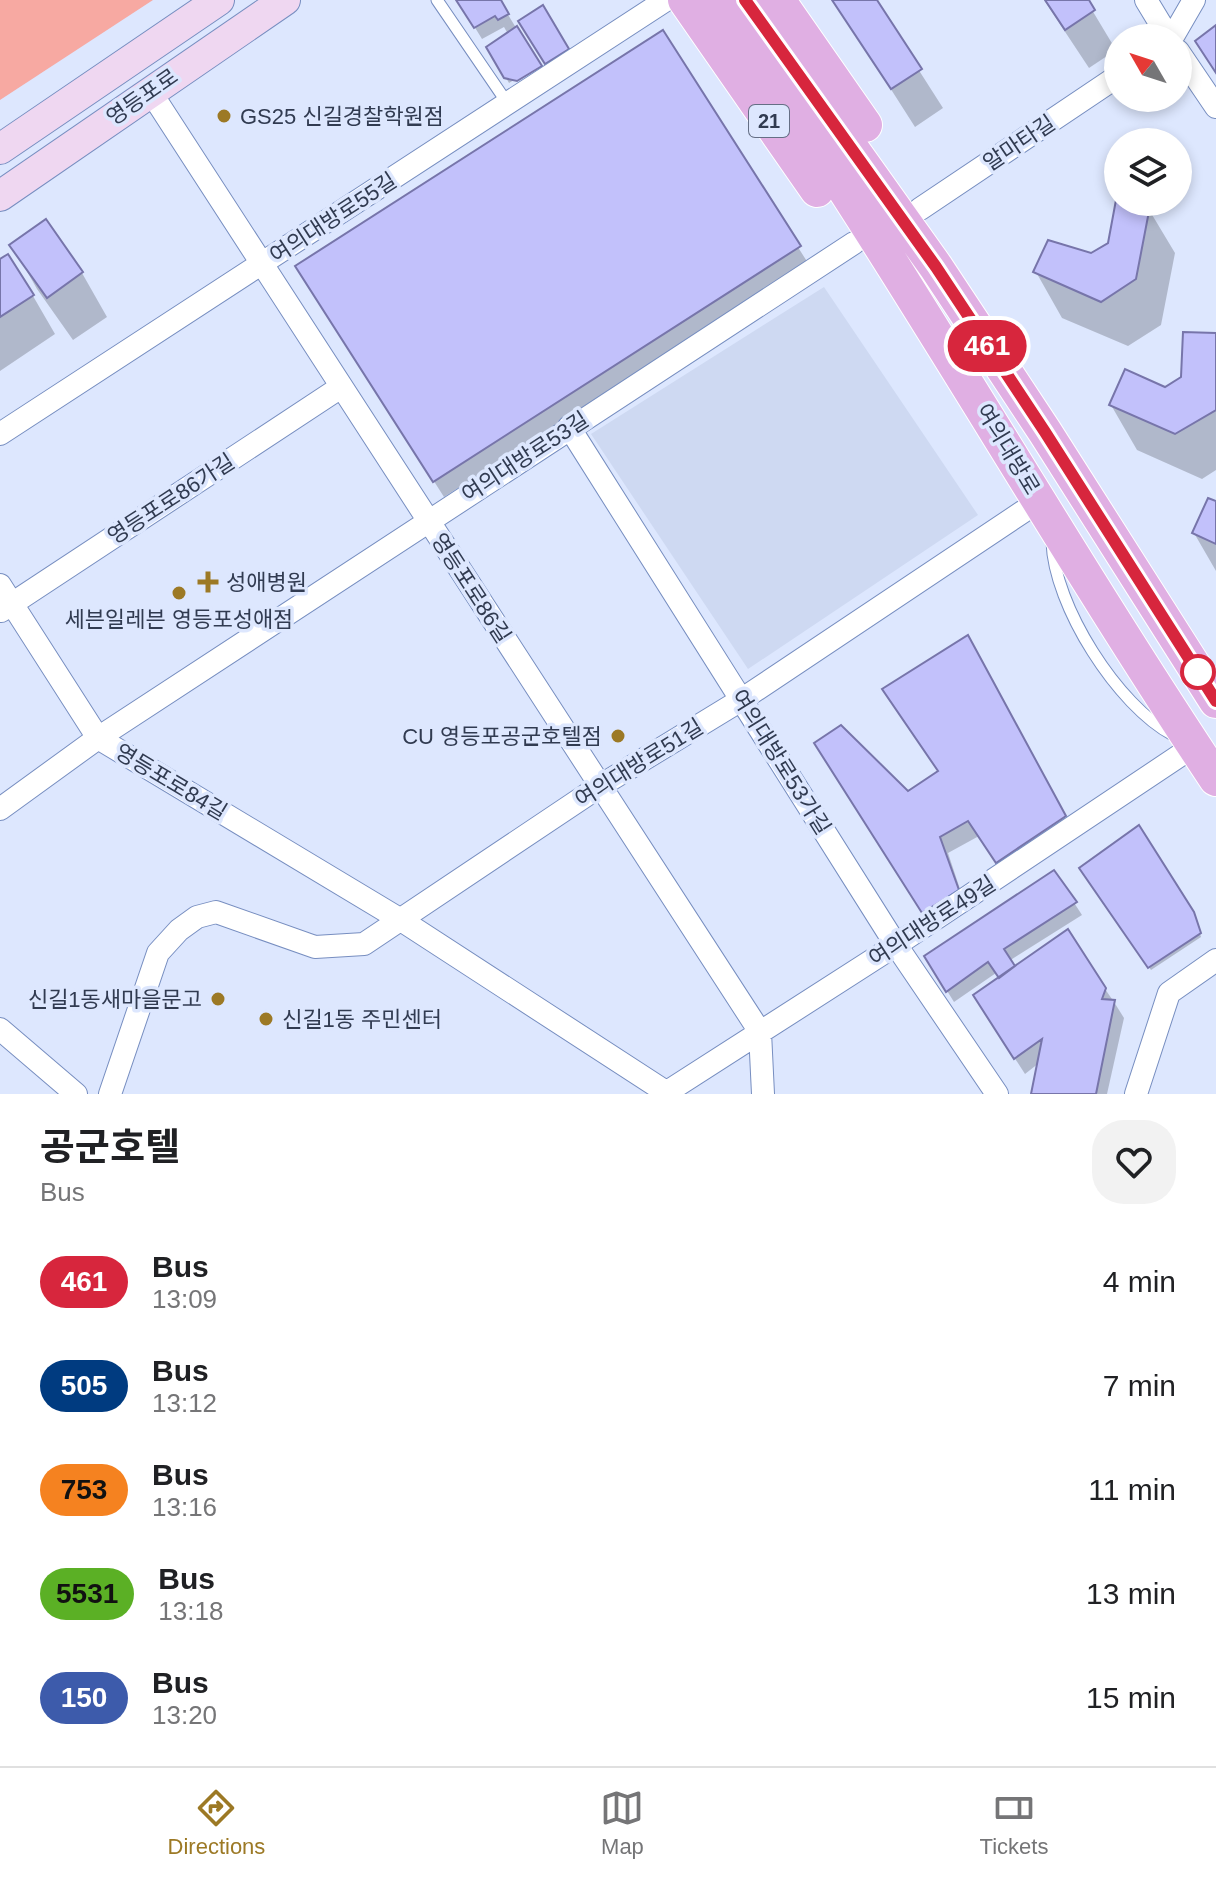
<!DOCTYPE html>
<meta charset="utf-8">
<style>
:root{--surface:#fff;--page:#f2f2f2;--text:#202124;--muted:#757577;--line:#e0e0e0;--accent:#9c7925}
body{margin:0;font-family:Helvetica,"Noto Sans KR",sans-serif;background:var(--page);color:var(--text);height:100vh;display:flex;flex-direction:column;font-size:30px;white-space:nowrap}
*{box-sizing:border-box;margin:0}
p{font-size:26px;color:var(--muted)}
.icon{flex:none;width:44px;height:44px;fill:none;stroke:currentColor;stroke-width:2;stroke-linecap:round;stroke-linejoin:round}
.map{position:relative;height:1094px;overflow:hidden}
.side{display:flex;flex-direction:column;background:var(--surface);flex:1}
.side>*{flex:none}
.badge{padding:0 16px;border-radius:26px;font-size:28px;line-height:52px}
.needle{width:52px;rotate:309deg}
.controls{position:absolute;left:1104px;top:24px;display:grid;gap:16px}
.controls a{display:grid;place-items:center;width:88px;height:88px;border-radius:50%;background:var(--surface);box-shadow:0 4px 12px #0003;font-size:40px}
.map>.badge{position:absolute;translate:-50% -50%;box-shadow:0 0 0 4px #fff}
.round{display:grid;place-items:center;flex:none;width:84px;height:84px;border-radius:32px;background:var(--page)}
.summary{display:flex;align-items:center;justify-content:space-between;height:136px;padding:0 40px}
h1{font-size:38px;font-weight:700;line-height:60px}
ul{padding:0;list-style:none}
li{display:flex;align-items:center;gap:24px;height:104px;padding:0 40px}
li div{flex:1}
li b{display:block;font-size:30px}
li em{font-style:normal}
li .badge{min-width:88px;font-weight:700;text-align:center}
.tab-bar{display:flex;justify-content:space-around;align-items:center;height:112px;border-top:2px solid var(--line);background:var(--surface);font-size:22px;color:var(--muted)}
.tab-bar a{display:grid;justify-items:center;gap:4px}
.tab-bar .active{color:var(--accent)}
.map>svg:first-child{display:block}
</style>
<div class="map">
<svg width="1216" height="1094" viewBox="0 0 1216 1094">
<rect width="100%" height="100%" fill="#dde7fe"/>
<path fill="#ced9f2" d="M824 287 978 515 748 669 591 434Z"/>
<path fill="#f7a9a2" d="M0 0H153L0 100Z"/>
<path fill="#0003" d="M458 0H499L539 65 509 83 488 47 508 34 504 27 482 39Z
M834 0H874L943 108 915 127Z
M1044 0H1086L1116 50 1089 68Z
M662 33 808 263 444 497 307 282Z
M1148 208 1175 253 1161 325 1128 346 1062 318 1036 272 1091 255 1110 244Z
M12 245 82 273 107 317 73 340 37 289Z
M0 262 33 296 55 334 0 371Z
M1216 335V470L1202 479 1137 450 1111 405 1165 389 1183 378Z
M1216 504V571L1194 533Z
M976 654 1073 833 1007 877 979 836 948 853 966 907 933 928 826 759 908 793 939 773Z
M1082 868 1195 918 1201 937 1151 970Z
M1054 872 1082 915 1009 961 1014 969 1105 989 1114 1002 1124 1018 1107 1094H1033L1039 1063 1025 1074 985 1012 1000 979 996 973 954 1002 926 957Z"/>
<path fill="#c2c1fb" stroke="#7775aa" stroke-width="2" d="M456 0H501L509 14 498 20 495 16 474 28Z
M832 0H877L922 69 891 89Z
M1045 0H1089L1095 10 1065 30Z
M543 5 569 49 545 64 518 21Z
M1216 25V73L1195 41Z
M517 26 542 66 517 81 504 78 486 47Z
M663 30 801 246 433 482 295 266Z
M1116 200 1150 206 1136 279 1101 302 1033 272 1048 240 1091 253 1108 243Z
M46 219 83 272 47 298 9 245Z
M8 254 34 295 0 317V259Z
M1183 332 1216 333V410L1175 434 1109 405 1125 369 1165 387 1181 377Z
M1208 498 1216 501V544L1192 533Z
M968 635 1066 816 996 863 968 821 940 837 959 890 922 913 814 743 841 725 908 791 938 771 882 689Z
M1139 825 1194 912 1201 933 1148 968 1079 868Z
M1054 870 1077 902 1004 949 1015 966 999 978 988 962 946 992 924 956Z
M1068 929 1106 988 1102 999 1115 1000 1096 1094H1031L1042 1039 1014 1059 973 995Z"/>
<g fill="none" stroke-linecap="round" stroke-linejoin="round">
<g stroke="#778ec0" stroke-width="13">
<path id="lane" d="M437 0 508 104
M1052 542C1054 606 1118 706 1173 735"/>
</g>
<g stroke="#778ec0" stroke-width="24">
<path id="street" d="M1146 0 1169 38
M1172 38 1194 0
M1178 51 1216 107
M150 91 760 1032 763 1094
M920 209 1118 76
M569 427 896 945 997 1094
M0 434 666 0
M0 585 98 738 401 920 669 1094
M1 611 341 387
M0 809 98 738 854 243
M0 1029 76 1094
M667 1092 896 945 1194 746
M110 1094 158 953 179 930 197 917 216 912 315 947 364 944 600 786 741 700 1039 501
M1136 1094 1169 993 1216 960"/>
</g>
<g stroke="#778ec0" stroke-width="32">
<path id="secondary" d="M0 149 219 0
M0 196 285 0"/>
</g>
<g stroke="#fff" stroke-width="36">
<path id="primary" d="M685 0 817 190
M718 0C895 253 1045 522 1216 779
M778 0 865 125
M753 10 936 267 1045 432 1216 701"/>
</g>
<use href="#lane" stroke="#fff" stroke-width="11"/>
<use href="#street" stroke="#fff" stroke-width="22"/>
<use href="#secondary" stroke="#efd7f1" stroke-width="30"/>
<use href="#primary" stroke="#e0afe3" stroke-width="34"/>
</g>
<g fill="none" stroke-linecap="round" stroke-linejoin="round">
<g stroke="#fff" stroke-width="18">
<path id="line" d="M745 0 936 267 1045 432 1216 701"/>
</g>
<use href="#line" stroke="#d7263d" stroke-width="12"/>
</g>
<g fill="#9c7925" stroke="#dde7fe" stroke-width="3">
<circle cx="224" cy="116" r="8"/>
<path d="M204 570h8v8h8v8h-8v8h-8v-8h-8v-8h8z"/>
<circle cx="179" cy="593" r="8"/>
<circle cx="618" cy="736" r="8"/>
<circle cx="218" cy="999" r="8"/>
<circle cx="266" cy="1019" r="8"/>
</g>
<circle fill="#fff" stroke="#d7263d" stroke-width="4" cx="1198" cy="672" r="16"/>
<g text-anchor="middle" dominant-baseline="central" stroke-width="7" stroke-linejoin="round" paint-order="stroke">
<rect fill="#dde7fe" stroke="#656f85" stroke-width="2" x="749" y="105" width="40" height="32" rx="6"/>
<g font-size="20" font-weight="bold" fill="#313b51">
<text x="769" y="121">21</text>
</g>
<g font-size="22" fill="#313b51" stroke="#dde7fe">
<text transform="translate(142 97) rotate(-35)">영등포로</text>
<text transform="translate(1019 143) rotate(-34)">알마타길</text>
<text transform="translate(333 218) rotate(-33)">여의대방로55길</text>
<text transform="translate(1008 449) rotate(59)">여의대방로</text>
<text transform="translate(525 457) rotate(-33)">여의대방로53길</text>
<text transform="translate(171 499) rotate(-33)">영등포로86가길</text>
<text transform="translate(471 588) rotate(57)">영등포로86길</text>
<text transform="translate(781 762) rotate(58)">여의대방로53가길</text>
<text transform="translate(639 763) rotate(-32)">여의대방로51길</text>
<text transform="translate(171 782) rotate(31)">영등포로84길</text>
<text transform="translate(932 921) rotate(-33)">여의대방로49길</text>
</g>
<g font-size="22" fill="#313b51" stroke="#dde7fe" text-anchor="start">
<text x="240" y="116">GS25 신길경찰학원점</text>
<text x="226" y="582">성애병원</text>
<text x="179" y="619" text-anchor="middle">세븐일레븐 영등포성애점</text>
<text x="602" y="736" text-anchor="end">CU 영등포공군호텔점</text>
<text x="202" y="999" text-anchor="end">신길1동새마을문고</text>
<text x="282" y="1019">신길1동 주민센터</text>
</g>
</g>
</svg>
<div class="controls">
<a><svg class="needle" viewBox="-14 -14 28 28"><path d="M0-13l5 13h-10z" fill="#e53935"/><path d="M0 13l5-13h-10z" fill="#757577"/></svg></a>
<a><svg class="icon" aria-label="layers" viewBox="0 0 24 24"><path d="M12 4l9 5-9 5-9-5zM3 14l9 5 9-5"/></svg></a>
</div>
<b class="badge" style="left:987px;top:346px;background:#d7263d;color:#fff">461</b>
</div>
<section class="side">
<div class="summary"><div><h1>공군호텔</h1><p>Bus</p></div><a class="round"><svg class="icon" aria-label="heart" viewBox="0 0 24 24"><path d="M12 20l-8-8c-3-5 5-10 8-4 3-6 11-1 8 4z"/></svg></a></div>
<ul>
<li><span class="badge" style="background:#d7263d;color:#fff">461</span><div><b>Bus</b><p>13:09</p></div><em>4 min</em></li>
<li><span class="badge" style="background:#003b80;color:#fff">505</span><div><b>Bus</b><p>13:12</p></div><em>7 min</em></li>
<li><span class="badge" style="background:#f58220;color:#111">753</span><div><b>Bus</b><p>13:16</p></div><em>11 min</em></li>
<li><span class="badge" style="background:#5bb025;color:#111">5531</span><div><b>Bus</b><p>13:18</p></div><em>13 min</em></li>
<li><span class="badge" style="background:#3d5bab;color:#fff">150</span><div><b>Bus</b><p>13:20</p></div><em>15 min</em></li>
</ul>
</section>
<nav class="tab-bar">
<a class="active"><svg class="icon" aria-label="directions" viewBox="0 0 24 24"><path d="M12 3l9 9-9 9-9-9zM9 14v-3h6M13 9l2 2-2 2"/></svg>Directions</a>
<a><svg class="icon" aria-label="map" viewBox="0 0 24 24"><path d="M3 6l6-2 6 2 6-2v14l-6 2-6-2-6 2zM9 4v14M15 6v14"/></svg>Map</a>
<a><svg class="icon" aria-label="tickets" viewBox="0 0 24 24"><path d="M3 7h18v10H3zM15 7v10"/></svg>Tickets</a>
</nav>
